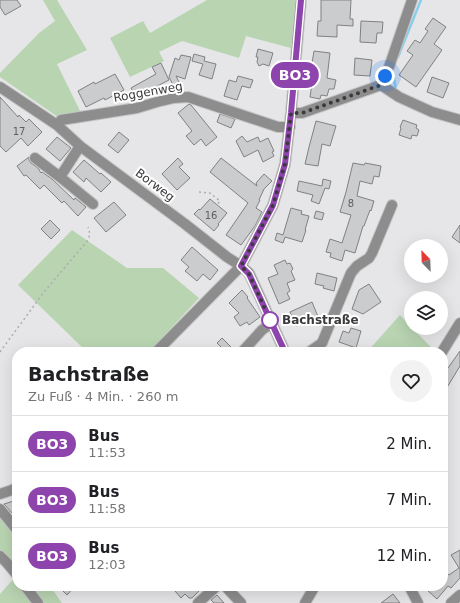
<!DOCTYPE html>
<html lang="de">
<meta charset="utf-8">
<style>
:root{--surface:#fff;--page:#f2f2f2;--text:#202124;--muted:#757577;--line:#e0e0e0}
body{margin:0;font-family:"DejaVu Sans",sans-serif;background:var(--page);color:var(--text);height:100vh;display:flex;flex-direction:column;font-size:15px;white-space:nowrap}
*{box-sizing:border-box;margin:0}
p{font-size:13px;color:var(--muted)}
.icon{flex:none;width:22px;height:22px;fill:none;stroke:currentColor;stroke-width:2;stroke-linecap:round;stroke-linejoin:round}
.map{position:relative;flex:1;overflow:hidden}
.details{position:absolute;left:12px;top:347px;width:436px;height:244px;display:flex;flex-direction:column;background:var(--surface);border-radius:16px;box-shadow:0 4px 16px #0002}
.details>*{flex:none}
.badge{padding:0 8px;border-radius:13px;font-size:14px;line-height:26px}
.needle{width:26px;rotate:337deg}
.fabs{position:absolute;left:404px;top:239px;display:grid;gap:8px}
.fabs a{display:grid;place-items:center;width:44px;height:44px;border-radius:50%;background:var(--surface);box-shadow:0 4px 16px #0002;font-size:20px}
.you{position:absolute;width:20px;height:20px;margin:-10px;border:3px solid #fff;border-radius:50%;background:#1a73e8;box-shadow:0 0 0 6px #1a73e833}
.map>.badge{position:absolute;translate:-50% -50%;box-shadow:0 0 0 2px #fff}
.round{display:grid;place-items:center;flex:none;width:42px;height:42px;border-radius:21px;background:var(--page)}
.headline{display:flex;align-items:center;justify-content:space-between;height:68px;padding:0 16px}
h1{font-size:19px;font-weight:700;line-height:30px}
ul{padding:0;list-style:none}
li{display:flex;align-items:center;gap:12px;height:56px;padding:0 16px;border-top:1px solid var(--line)}
li div{flex:1}
li b{display:block;font-size:15px}
li em{font-style:normal}
li .badge{min-width:44px;font-weight:700;text-align:center}
.map>svg:first-child{display:block}
</style>
<div class="map">
<svg width="460" height="603" viewBox="0 0 460 603">
<rect width="100%" height="100%" fill="#e6e6e8"/>
<path fill="#b8d4b1" d="M43 0H57L87 50 57 64 81 113 58 117 0 77V73L39 33 55 21Z
M207 0H296L291 48 246 36 239 58 182 41 159 52 164 61 130 77 110 38 143 21 150 33Z
M72 230 127 268H163L199 298 149 352H87L18 285Z
M400 315 411 327V328H412L433 349 431 352H367Z
M0 515 17 539V571L0 552Z
M17 575V586H50L62 603H0V594Z"/>
<g fill="none" stroke-linecap="round" stroke-linejoin="round">
<path stroke="#87cfe9" stroke-width="2.5" d="M398 57 421 0
M393 73 396 90"/>
</g>
<path fill="#cbcccd" stroke="#808183" d="M0 0H17L21 6 5 15 0 7Z
M321 0H351L350 19H353V26L337 25V37L317 36 318 21H321Z
M433 18 446 27 434 44 442 50 416 87 399 75 413 55 407 51 415 40 420 43 428 31 425 29Z
M361 21 383 22 382 33H377L376 43 360 42Z
M258 49 273 53 269 66 263 64 259 66 257 62 258 57H256Z
M314 51 330 53 327 78 336 80 334 89H329L327 96 321 95 320 99 310 97 315 64 312 63Z
M194 54 205 57 204 61 216 64 212 79 199 75 203 64 192 61Z
M181 55 191 57 185 79 176 76 181 86 175 89 169 77 175 58 179 60Z
M355 58 372 60 370 76 354 75Z
M161 63 169 80 136 97 131 88 156 74 152 67Z
M115 74 124 90 105 100 104 98 86 107 78 91 94 82 95 84Z
M238 76 253 80 250 88 242 86 237 100 224 96 229 80 236 82Z
M432 77 449 83 443 98 427 92Z
M0 97 18 117 19 115 26 122 29 119 42 132 28 146 21 138 6 152 0 146Z
M189 104 191 105 217 137 206 146 201 139 194 145 186 136 192 131 178 113Z
M220 114 235 119 231 128 217 122Z
M403 120 417 125 416 128 419 130 417 136 412 135 411 139 399 135 401 128 400 127Z
M316 121 336 126 330 146 322 144 318 166 305 164 309 147Z
M119 132 129 140 118 153 108 145Z
M242 136 247 142 258 137 260 142 268 138 274 151 272 152 274 156 263 162 258 150 244 157 236 141Z
M57 137 71 148 60 161 46 149Z
M29 157V160L31 163 38 168 41 173 42 172 52 179 74 200 75 198 86 207 78 216 64 201 62 203 44 185 40 189 26 175 24 176 17 166Z
M178 158 183 164 179 167 190 178 177 190 162 174Z
M221 158 257 186 256 183 264 174 272 181 264 189 259 200H260L256 208 262 212 255 226 241 245 226 235 248 203 210 172Z
M84 160 100 174 101 173 111 182 101 192 86 178 84 182 73 172Z
M353 163 364 165 365 163 381 166 379 177 374 176 372 184 360 181 357 196 374 201 371 211 370 210 364 226H363L355 253 345 250 342 261 330 257 331 253 326 252 330 239 342 243 351 215 340 212 346 192Z
M323 179 331 181 329 189 325 188 319 204 311 201 313 195 297 191 299 181 322 186Z
M210 199 227 213 218 224 219 225 214 231 194 214 199 209 200 210Z
M114 202 126 215 106 232 94 218Z
M291 208 302 211 301 214 309 216 305 230H306L302 242 285 237 283 243 275 240 277 233 283 235Z
M316 211 324 213 322 220 314 218Z
M50 220 60 230 51 239 41 229Z
M460 225V243L452 237Z
M192 247 218 270 210 280 203 274 197 281 185 271 189 267 181 260Z
M285 260 287 264 290 263 293 269 291 271 295 280 287 283 290 291 287 293 290 299 279 304 268 278 278 274 274 265Z
M317 273 337 278 334 291 323 288 324 286 315 284Z
M369 284 381 302 363 314 352 309 359 290Z
M242 290 248 297 247 298 260 317 249 325 247 322 240 326 234 317 239 313 229 303Z
M312 302 319 319 312 322 310 319 296 326 290 312Z
M351 328 361 331 356 348 339 342 343 331 349 333Z
M222 338 232 348 228 352H226L217 343Z
M460 351V366L443 394V371L446 367 448 368Z
M17 500V511L13 514 4 504Z
M460 550V578L451 588 448 586 437 599 427 590 430 586H443V570L449 575 459 568 451 555Z
M58 586H75L67 595Z
M181 586H207L202 591 200 590 192 598H189L185 594 181 598 175 591Z
M393 594 400 603H381Z
M217 595 224 603H214L211 600Z"/>
<g fill="none" stroke-linecap="round" stroke-linejoin="round">
<g stroke="#c4c4c5" stroke-width="12">
<path id="minor" d="M381 85 389 67 412 0
M0 87 57 125 80 146 185 224 227 257 241 266 249 273 285 352
M291 113H302L381 85 399 97 432 112 460 120
M57 125 61 120 137 108 157 102 174 98 188 97 278 127H290
M35 158 60 177 80 146
M60 177 93 204
M156 352 241 266 273 205 285 164 291 113 301 0
M242 352 262 330 272 323
M309 352 322 343 351 273 357 266 369 258 372 253 392 205
M442 352 460 323
M0 494 12 490 17 487
M0 509 17 530
M0 556 7 563 17 575
M25 586 38 603
M225 586 241 603
M409 586 418 603
M198 603 217 586
M305 603 315 586
M451 603 460 595"/>
</g>
<path stroke="#acacad" stroke-width="1.5" stroke-dasharray="2 3" stroke-linecap="butt" d="M199 192 210 193 220 201 217 205
M0 352 44 292 88 240C90 236 90 232 88 227"/>
<use href="#minor" stroke="#8e8d8e" stroke-width="10"/>
</g>
<g fill="none" stroke-linecap="round" stroke-linejoin="round">
<g stroke="#fff" stroke-width="9">
<path id="line" d="M285 352 249 274 241 266 273 205 285 164 291 113 301 0"/>
</g>
<use href="#line" stroke="#8e44ad" stroke-width="6"/>
<path stroke="#3a3a3b" stroke-width="4" stroke-dasharray="0 7.2" d="M270 320 249 274 241 266 273 205 285 164 291 113H302L381 85 385 76"/>
</g>
<circle fill="#fff" stroke="#8e44ad" stroke-width="2" cx="270" cy="320" r="8"/>
<g text-anchor="middle" dominant-baseline="central" stroke-width="4" stroke-linejoin="round" paint-order="stroke">
<g font-size="10" fill="#5e5e60">
<text x="19" y="131">17</text>
<text x="351" y="203">8</text>
<text x="211" y="215">16</text>
</g>
<g font-size="12" fill="#3a3a3b" stroke="#fff">
<text transform="translate(148 92) rotate(-10)">Roggenweg</text>
<text transform="translate(155 185) rotate(37)">Borweg</text>
</g>
<g font-size="12" font-weight="bold" fill="#3a3a3b" stroke="#fff" text-anchor="start">
<text x="282" y="320">Bachstraße</text>
</g>
</g>
</svg>
<div class="fabs">
<a><svg class="needle" viewBox="-14 -14 28 28"><path d="M0-13l5 13h-10z" fill="#e53935"/><path d="M0 13l5-13h-10z" fill="#757577"/></svg></a>
<a><svg class="icon" aria-label="layers" viewBox="0 0 24 24"><path d="M12 4l9 5-9 5-9-5zM3 14l9 5 9-5"/></svg></a>
</div>
<div class="you" style="left:385px;top:76px"></div>
<b class="badge" style="left:295px;top:75px;background:#8e44ad;color:#fff">BO3</b>
<section class="details">
<div class="headline"><div><h1>Bachstraße</h1><p>Zu Fuß · 4 Min. · 260 m</p></div><a class="round"><svg class="icon" aria-label="heart" viewBox="0 0 24 24"><path d="M12 20l-8-8c-3-5 5-10 8-4 3-6 11-1 8 4z"/></svg></a></div>
<ul>
<li><span class="badge" style="background:#8e44ad;color:#fff">BO3</span><div><b>Bus</b><p>11:53</p></div><em>2 Min.</em></li>
<li><span class="badge" style="background:#8e44ad;color:#fff">BO3</span><div><b>Bus</b><p>11:58</p></div><em>7 Min.</em></li>
<li><span class="badge" style="background:#8e44ad;color:#fff">BO3</span><div><b>Bus</b><p>12:03</p></div><em>12 Min.</em></li>
</ul>
</section>
</div>
